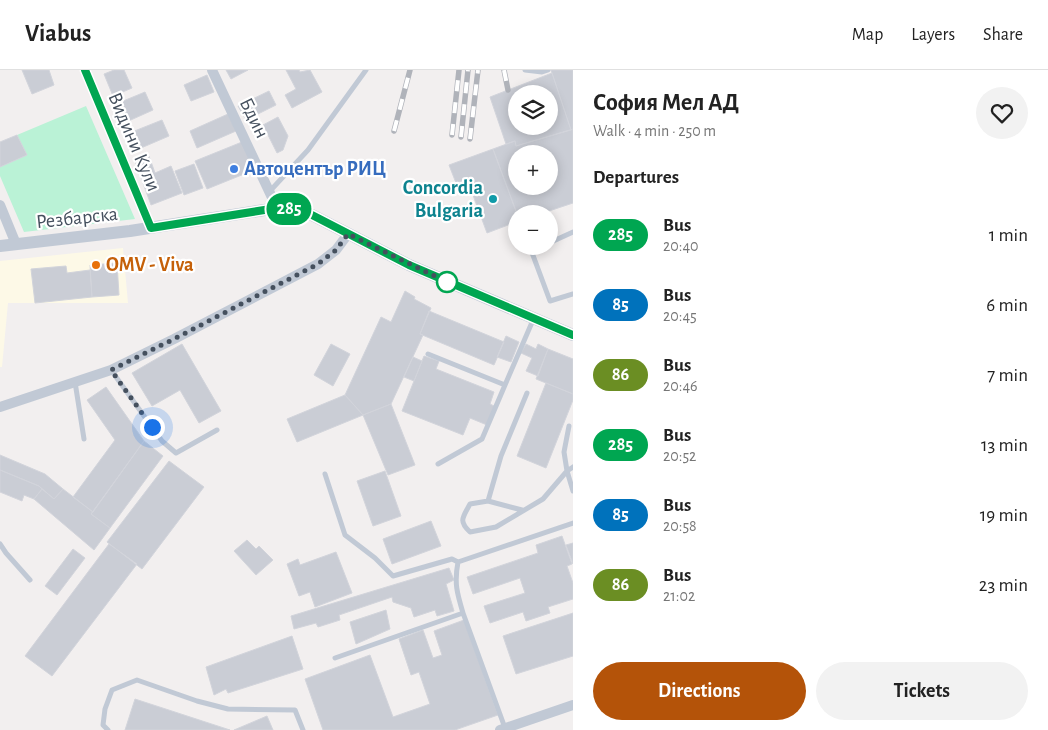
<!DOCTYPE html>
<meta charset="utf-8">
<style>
:root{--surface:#fff;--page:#f2f2f2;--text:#222;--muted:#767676;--line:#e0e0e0;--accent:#b45309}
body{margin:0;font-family:"Alegreya Sans",sans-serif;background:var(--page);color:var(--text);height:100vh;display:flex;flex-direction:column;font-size:19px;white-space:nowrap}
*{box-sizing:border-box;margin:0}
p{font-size:16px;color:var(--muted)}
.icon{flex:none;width:28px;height:28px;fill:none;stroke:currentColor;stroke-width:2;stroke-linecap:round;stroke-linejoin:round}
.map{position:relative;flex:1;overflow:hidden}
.details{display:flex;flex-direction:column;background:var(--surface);width:475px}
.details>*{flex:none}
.badge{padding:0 10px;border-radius:16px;font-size:18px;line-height:32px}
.fabs{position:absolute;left:508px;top:15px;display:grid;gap:10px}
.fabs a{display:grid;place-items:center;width:50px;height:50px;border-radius:50%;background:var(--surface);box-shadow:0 2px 12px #0003;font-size:25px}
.you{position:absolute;width:25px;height:25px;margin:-12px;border:4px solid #fff;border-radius:50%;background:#1a73e8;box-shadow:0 0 0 8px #1a73e833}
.map>.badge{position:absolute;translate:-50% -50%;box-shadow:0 0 0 2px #fff}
h2{padding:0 20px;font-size:19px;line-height:45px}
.round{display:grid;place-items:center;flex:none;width:52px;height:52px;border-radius:26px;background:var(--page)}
.summary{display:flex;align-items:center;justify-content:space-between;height:85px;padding:0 20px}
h1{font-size:24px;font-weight:700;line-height:38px}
.primary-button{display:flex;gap:10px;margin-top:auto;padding:10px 20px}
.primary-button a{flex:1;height:58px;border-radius:30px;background:var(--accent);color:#fff;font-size:20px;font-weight:700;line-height:58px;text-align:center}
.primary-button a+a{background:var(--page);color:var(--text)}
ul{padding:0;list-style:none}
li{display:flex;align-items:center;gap:15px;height:70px;padding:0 20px}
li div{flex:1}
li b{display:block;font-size:19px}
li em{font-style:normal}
li .badge{min-width:55px;font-weight:700;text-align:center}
header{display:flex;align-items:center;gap:30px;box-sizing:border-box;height:70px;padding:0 25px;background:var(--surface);border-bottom:1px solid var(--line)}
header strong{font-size:24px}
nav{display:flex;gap:28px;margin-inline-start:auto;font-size:18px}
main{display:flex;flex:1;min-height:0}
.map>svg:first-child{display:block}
</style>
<header>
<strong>Viabus</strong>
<nav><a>Map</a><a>Layers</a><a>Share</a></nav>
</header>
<main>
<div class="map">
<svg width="573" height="660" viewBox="0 0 573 660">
<rect width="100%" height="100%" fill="#f2efef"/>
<path fill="#fdf9e7" d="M123 178 128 233H8L2 297H0V191Z"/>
<path fill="#baf2d6" d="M86 36 135 149 24 162 0 106V97L27 85 17 65Z"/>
<path fill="#cacdd5" stroke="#d2d4db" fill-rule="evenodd" d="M22 0H49L54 15 32 24Z
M114 0H124L132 18 113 26 104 4Z
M226 0H248L231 9Z
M286 0H299L300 2 310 0 322 22 292 38 285 25 296 19Z
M551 0H573V59L571 60Z
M552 3 571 60 516 76 515 71 506 74 490 27ZM516 24H549V56H516Z
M207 5 214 22 191 31 184 15Z
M269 21 276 35 246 50 238 36Z
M145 22 153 40 124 53 116 34Z
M228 44 236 61 197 78 190 61Z
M278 47 288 66 283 80 277 83 263 55Z
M162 50 169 66 134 81 127 64Z
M573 59V133L540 144H517L493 79 515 71 516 76ZM516 84H549V116H516Z
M17 65 27 85 0 97V72Z
M242 72 254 100 207 119 195 91Z
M493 79 517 144 516 152 487 163 467 109 456 113 449 95Z
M149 86 155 103 171 96 182 123 151 135 135 91Z
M194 94 203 118 184 125 175 101Z
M117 193 119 225 92 227 90 195Z
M66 196 67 203 90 200 92 227 35 233 31 199Z
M405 221 415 227 414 229 431 238 420 264 423 265 391 334 363 345 345 325 381 247 391 252Z
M429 241 504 272 494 295 420 264Z
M506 266 519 272 511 292 497 287Z
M182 274 221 341 199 353 180 320 152 336 132 303Z
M331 274 350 284 333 316 314 305Z
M526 274 536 279 538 274 548 279 538 306 526 301 532 288 521 283Z
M548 279 573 289V324L536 309Z
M424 286 439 291 436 299 494 322 490 334 494 336 487 355 470 348 463 365 402 341Z
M413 287 422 291 414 311 404 307Z
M546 313 573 324V330L546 398 517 386Z
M106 317 144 371 93 442 73 427 115 370 87 330Z
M345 325 363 345 297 372 287 349Z
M391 334 415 395 388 405 363 345Z
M144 371 163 386 110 458 91 444Z
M0 385 45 404 63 419 54 429 39 416 0 400Z
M169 391 204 417 142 499 107 472Z
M0 400 39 416 42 419 34 429 24 425 22 431 0 422Z
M385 401 401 446 373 456 357 411Z
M42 419 54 429 63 419 93 442 91 444 110 458 94 480 34 429Z
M431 451 441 476 392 494 383 469Z
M562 466 572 494 567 496 573 513V529L548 537 550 543 526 551 523 542 490 553 484 536 525 523 520 508 473 524 467 507 538 483 536 475Z
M247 470 256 479 259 476 273 490 256 505 234 481Z
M573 473V494L566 475Z
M109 474 137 494 52 606 25 586Z
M73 479 85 488 57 525 45 516Z
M336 482 352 523 315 537 310 522 299 526 287 494 298 489 300 495Z
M449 498 454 510 446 514 454 541 437 546 435 540 414 547 411 538 393 532 392 527 339 545 340 550 318 557 316 553 294 559 291 546Z
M386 540 390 559 356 574 350 552Z
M573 543V586L516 604 503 566Z
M464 550 498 645 455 660H323L305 609 370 585 393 647 430 634 419 602 411 605 399 569 423 560 433 588 442 585 434 561Z
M292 566 303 599 228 623 226 619 214 625 206 597Z
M135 629 230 660H125Z
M267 646 273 660H234Z"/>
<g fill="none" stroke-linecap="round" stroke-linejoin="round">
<path stroke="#c1c9d5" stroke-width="5" d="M525 0 542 2 548 0
M270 121 308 80 366 0
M549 173 573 162
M541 176 531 180 550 231 573 224
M428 284 505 315 533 250
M111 300 162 371 176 383 217 360
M75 312 84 369
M569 356 564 382 567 401 573 421
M438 394 482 369 505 315
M325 404 345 465 375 488 393 506 452 489 458 492
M488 431 501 386 527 323
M522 440 488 431 470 434C463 447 458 451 470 462L496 457 543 429 567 401 573 397
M0 474 6 483 30 510
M463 543 505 658
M335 588 463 543C457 523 454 513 458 492L573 453
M108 660 103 655 105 639 112 620 137 610 197 631 228 639 295 640 303 660"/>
<path stroke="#c1c9d5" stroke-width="10" d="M85 0 151 158
M212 0 277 138
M0 135 16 174
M0 337 111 300 174 269 318 194 336 180 348 164
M500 660 573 635"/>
<path stroke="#c1c9d5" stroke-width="12" d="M0 176 130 161 277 138 292 139 312 145 409 195 573 265"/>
<g stroke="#b0b3ba" stroke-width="5.5">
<path id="rail" d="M504 0 508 20
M394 61 410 0
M452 65 459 0
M461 67 468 0
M470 69 478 0"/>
</g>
<use href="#rail" stroke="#fff" stroke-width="4" stroke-dasharray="11" stroke-linecap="butt"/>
</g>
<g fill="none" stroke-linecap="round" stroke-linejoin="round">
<g stroke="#fff" stroke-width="11">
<path id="line" d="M85 0 151 158 277 138 292 139 312 145 409 195 573 265"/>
</g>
<use href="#line" stroke="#00a651" stroke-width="8"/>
<path stroke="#45505e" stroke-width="5" stroke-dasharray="0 9" d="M152 357 111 300 174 269 318 194 336 180 348 164 447 212"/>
</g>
<circle fill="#3f7fe0" stroke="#fff" stroke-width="2" cx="234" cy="99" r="5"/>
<circle fill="#0f9aa8" stroke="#fff" stroke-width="2" cx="493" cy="129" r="5"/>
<circle fill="#e8710a" stroke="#fff" stroke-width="2" cx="96" cy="195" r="5"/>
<circle fill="#fff" stroke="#00a651" stroke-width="2.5" cx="447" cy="212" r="10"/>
<g text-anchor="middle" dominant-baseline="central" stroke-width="4.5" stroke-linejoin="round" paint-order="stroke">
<g font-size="20" fill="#45505e" stroke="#fff">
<text transform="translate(254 48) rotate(64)">Бдин</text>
<text transform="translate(134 72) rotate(67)">Видини Кули</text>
<text transform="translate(77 148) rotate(-6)">Резбарска</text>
</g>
<g font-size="20" font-weight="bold" fill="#366cbe" stroke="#fff" text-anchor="start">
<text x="244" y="99">Автоцентър РИЦ</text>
</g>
<g font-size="20" font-weight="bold" fill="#0d838f" stroke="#fff" text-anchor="end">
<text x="483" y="118">Concordia<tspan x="483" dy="23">Bulgaria</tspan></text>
</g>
<g font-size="20" font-weight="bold" fill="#c56008" stroke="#fff" text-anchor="start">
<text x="106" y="195">OMV - Viva</text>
</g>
</g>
</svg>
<div class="fabs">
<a><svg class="icon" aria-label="layers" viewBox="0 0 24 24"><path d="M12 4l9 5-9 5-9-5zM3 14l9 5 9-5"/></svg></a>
<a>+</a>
<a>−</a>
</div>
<div class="you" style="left:152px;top:357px"></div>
<b class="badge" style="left:289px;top:139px;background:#00a651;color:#fff">285</b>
</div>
<section class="details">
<div class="summary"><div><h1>София Мел АД</h1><p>Walk · 4 min · 250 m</p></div><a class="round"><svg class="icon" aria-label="heart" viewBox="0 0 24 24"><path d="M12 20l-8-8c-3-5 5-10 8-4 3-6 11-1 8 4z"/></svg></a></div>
<h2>Departures</h2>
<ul>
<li><span class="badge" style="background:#00a651;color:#fff">285</span><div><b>Bus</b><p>20:40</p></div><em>1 min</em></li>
<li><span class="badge" style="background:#0072bc;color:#fff">85</span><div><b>Bus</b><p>20:45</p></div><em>6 min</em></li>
<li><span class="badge" style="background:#6b8e23;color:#fff">86</span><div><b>Bus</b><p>20:46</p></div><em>7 min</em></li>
<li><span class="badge" style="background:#00a651;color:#fff">285</span><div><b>Bus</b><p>20:52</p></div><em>13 min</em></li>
<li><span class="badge" style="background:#0072bc;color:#fff">85</span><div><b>Bus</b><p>20:58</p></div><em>19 min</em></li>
<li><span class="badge" style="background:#6b8e23;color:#fff">86</span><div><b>Bus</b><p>21:02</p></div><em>23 min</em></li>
</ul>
<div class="primary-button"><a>Directions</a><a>Tickets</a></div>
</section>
</main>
